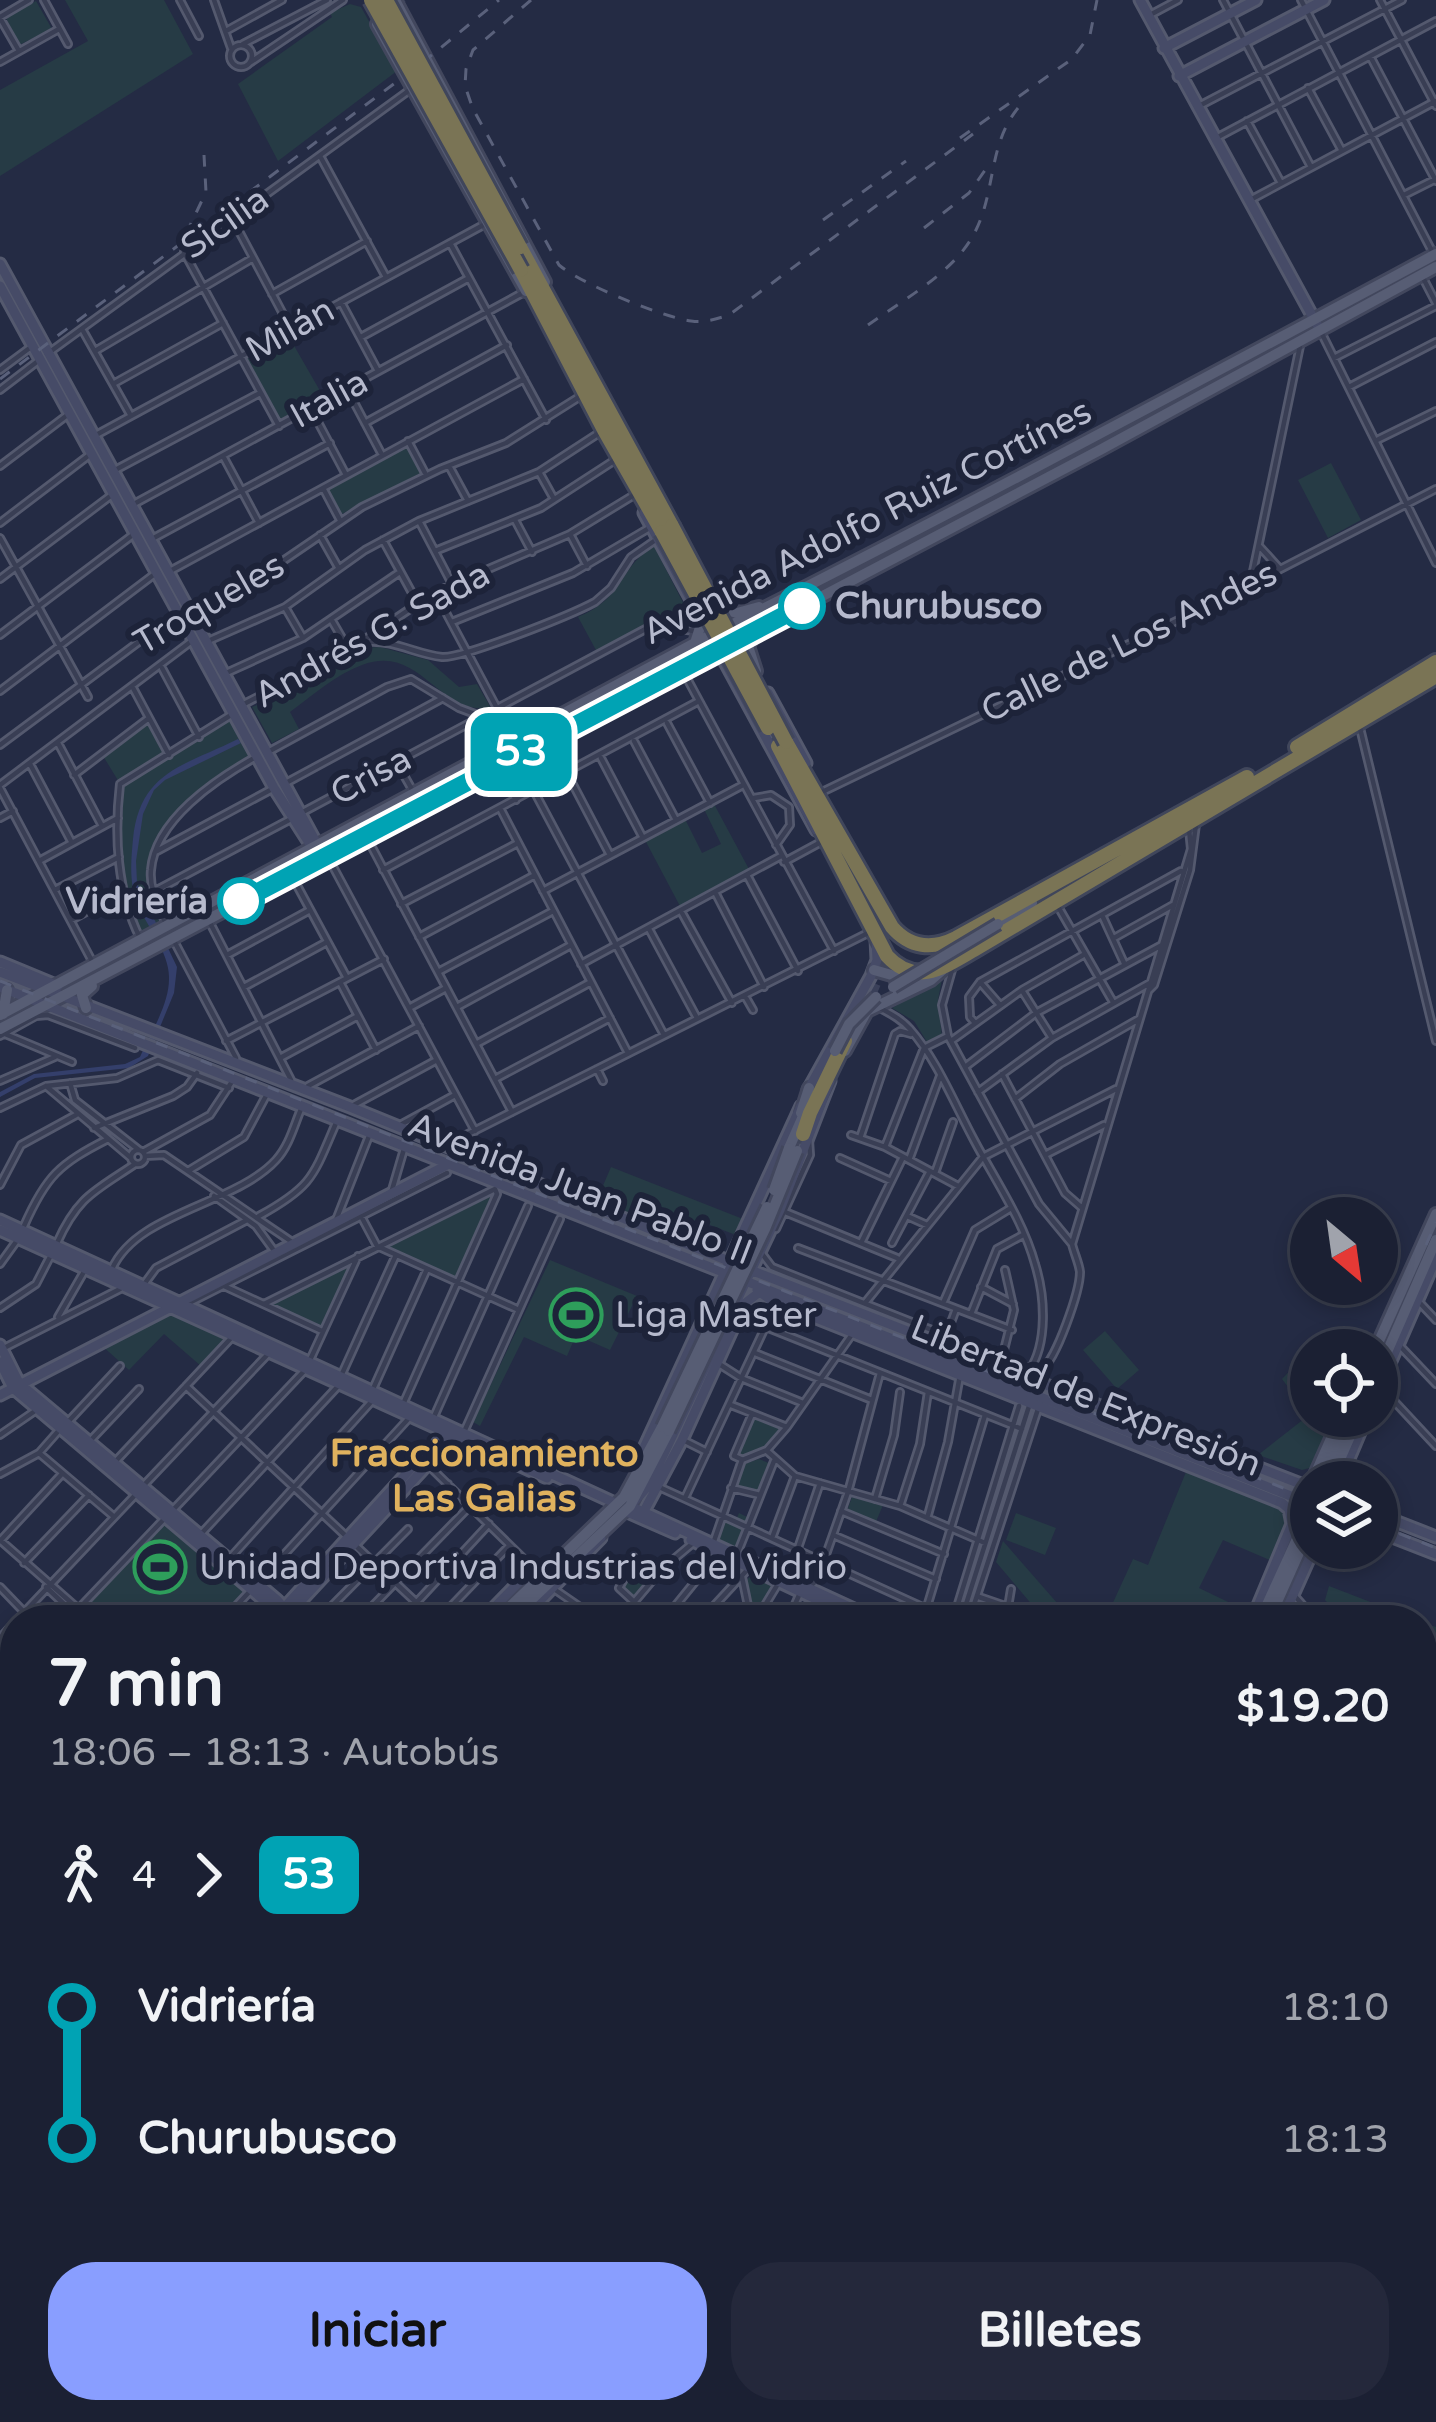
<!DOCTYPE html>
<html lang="es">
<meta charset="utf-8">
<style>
:root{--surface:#1b2033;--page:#24283b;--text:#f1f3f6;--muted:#a0a3ac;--line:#393e4e;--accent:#899eff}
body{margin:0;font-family:"Varela Round",sans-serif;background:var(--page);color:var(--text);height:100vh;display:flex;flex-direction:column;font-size:45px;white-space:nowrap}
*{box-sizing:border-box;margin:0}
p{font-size:39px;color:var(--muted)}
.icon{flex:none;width:66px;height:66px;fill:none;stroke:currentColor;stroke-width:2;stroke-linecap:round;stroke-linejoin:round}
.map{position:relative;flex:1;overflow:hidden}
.side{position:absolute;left:0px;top:1605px;width:1437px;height:819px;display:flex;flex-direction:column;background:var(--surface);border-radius:48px 48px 0 0;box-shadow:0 6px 18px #0003,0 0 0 3px var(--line)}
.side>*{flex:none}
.badge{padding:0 24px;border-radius:18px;font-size:42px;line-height:78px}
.needle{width:78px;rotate:151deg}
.controls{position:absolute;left:1290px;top:1197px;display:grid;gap:24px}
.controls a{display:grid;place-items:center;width:108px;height:108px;border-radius:50%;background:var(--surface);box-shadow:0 6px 18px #0003,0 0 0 3px var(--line);font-size:60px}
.map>.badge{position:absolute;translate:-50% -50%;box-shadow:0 0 0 6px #fff}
.legs{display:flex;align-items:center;gap:18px;height:132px;padding:0 48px;font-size:39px}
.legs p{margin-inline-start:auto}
.overview{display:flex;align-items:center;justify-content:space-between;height:204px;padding:0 48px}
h1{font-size:66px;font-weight:700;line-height:90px}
.primary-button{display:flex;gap:24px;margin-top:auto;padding:24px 48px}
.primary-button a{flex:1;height:138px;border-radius:48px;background:var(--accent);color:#111;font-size:48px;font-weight:700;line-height:138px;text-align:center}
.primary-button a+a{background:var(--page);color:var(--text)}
ul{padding:0 48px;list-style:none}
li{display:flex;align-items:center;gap:42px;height:132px;font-size:45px}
li i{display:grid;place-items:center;width:18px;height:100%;margin:0 15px;background:currentColor}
li i::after{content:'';width:30px;height:30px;margin:-15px;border:9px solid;border-radius:50%;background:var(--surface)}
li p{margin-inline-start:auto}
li:first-child i{background:linear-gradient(#0000 50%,currentColor 0)}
li:last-child i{background:linear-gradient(currentColor 50%,#0000 0)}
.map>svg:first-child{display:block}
</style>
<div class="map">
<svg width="1436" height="2422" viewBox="0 0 1436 2422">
<rect width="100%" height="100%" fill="#242b44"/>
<path fill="#263b45" d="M65 0H164L193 54 0 176V90L88 41Z
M36 1 52 29 19 45 6 18Z
M350 4 361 7 397 71 278 161 238 84 332 17 330 13Z
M289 337 323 396 279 420 246 359Z
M406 446 421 473 340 515 327 489Z
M1331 463 1361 520 1328 538 1298 480Z
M654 546 697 630 659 621 597 652 578 617C626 597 617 569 654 546Z
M380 647 428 660 459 687 477 684 491 708C436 715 421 643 362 665 335 675 312 696 290 712L299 729 272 743 252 707 292 690 364 648Z
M230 720 249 756C209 783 134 830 150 888 153 900 160 913 165 924L141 937 125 901 121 857 123 785Z
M147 723 164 755 119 782 103 756Z
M714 804 750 871 681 908 645 840 685 819 702 853 721 844 704 809Z
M942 979 938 1000 942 1037 927 1042 914 1021 892 1008Z
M611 1167 748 1221 741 1237 697 1220 689 1240 596 1202Z
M493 1192 456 1279 385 1246Z
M550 1260 637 1296 610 1350 576 1335 567 1356 524 1337 480 1426 473 1422Z
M351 1264 323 1328 271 1304Z
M170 1310 228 1337 201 1366 164 1334 129 1370 100 1344Z
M1105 1331 1139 1370 1117 1389 1083 1350Z
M1324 1334 1337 1350H1311V1416H1335L1313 1467 1302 1470 1258 1455 1309 1415 1282 1379Z
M753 1417 785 1428 766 1449 742 1458 735 1455Z
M759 1459 771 1464 759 1494 735 1488 744 1464Z
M1186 1472 1281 1509 1289 1526 1272 1561 1223 1540 1199 1588 1249 1612 1246 1620H1105L1133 1559 1148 1565Z
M852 1497 883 1505 875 1524 847 1511Z
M739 1513 751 1519 737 1552 717 1543 727 1519 735 1522Z
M1016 1513 1056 1528 1045 1555 1006 1540Z
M166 1522 247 1588 218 1620H93L82 1609Z
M1003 1541 1072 1620H1045L996 1562Z
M639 1562 659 1571 633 1597 620 1590Z
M752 1575 775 1585 754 1620 746 1580Z
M1329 1586 1417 1620H1344L1325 1600Z
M1422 1622 1436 1627V1717L1422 1702Z"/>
<path fill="#343f6b" d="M238 739 241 743 165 780 154 790 143 814 136 861 137 883 177 967 174 993 148 1056 129 1068 35 1078 0 1097V1092L34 1074 125 1064 140 1057C150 1034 169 1005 169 979 170 953 147 927 137 903 129 882 131 861 133 839 140 771 184 766 238 739Z"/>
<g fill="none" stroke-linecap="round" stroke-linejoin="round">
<path stroke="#3a4059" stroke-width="4.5" stroke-dasharray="4.5 2" stroke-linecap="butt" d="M403 1 404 0"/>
<path stroke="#3a4059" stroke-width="14" stroke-dasharray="14 7" stroke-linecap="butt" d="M859 1015C880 972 892 951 870 906"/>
<g stroke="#54596e" stroke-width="10">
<path id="street" d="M44 0 68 44
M180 0 199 36
M214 0 231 48
M1223 0 1311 167
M1301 0 1434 255
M1380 0 1436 106
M1148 16 1178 0
M0 17 29 0
M0 18 19 51
M226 31 282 0
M243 44 327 0
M230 56a11 11 0 1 1 22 0a11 11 0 1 1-22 0Z
M1370 56 1436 181
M0 62 59 29
M251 62 343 0
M1308 88 1342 151
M1199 106 1402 0
M1247 121 1281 183
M1218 137 1436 21
M320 156 386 277
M1404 195 1436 179
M1252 199 1436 101
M232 218 291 329
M450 243 546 420
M184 252 279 426
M1422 276 1436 303
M272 294 367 241
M341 302 378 371
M82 329 131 416
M1321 332 1436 563
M361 337 469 278
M95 351 253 258
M47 354 411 89
M1334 358 1436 306
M0 370 31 347
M113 384 223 323
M1349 387 1436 342
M347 389 381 453
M0 390 38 361
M311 409 345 473
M365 423 507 345
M96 435 487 223
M1377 440 1436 411
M408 441 425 473
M223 456 259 523
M0 466 70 413
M449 466 468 501
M117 469 260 393
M539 472 554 499
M323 488 340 520
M132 505 526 291
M515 520 532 552
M419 521 452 584
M0 523 92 453
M570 534 587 566
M320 535 338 567
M0 538 88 697
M150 540 330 443
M383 540 417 602
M1260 547 1280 569
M435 551 541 508 615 460
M170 571 524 379
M0 579 113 494
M1251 581 1300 346
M435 592 514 740
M190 607 252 582 362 507 440 469 506 443 584 394
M285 607 303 638
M331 619 349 650
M452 622 573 573 651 527
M0 635 134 534
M208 641 285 607 365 550 419 521 539 472 599 433
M367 642C395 640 415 654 442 657 462 659 573 614 595 602L611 588 631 557 657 539
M162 668 199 737
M683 671 834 951
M224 674 303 638 400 572
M132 686 169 755
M0 691 156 573
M244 704 349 650 435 592 570 534 634 495
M667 723 710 803
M1360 728 1436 1041
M634 741 676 820
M58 743 102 826
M0 745 175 615
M266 753 387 687 411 679 459 708 483 717
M601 758 643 838
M397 763 414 793
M30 764 72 843
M499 767 516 800
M74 775 149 718
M568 775 610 855
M284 784 443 698
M0 785 193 640
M0 788 92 961
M534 791 664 1035
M822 792 1222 599 1436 489
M754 798 771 795 789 807 790 825 776 845
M500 808 628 1053
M303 812 653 625 694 631
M0 818 13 811
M366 836 512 1112
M157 851 274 788
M39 861 118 818
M330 861 475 1131
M784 862 821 842
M383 870 699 701
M747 875 798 971
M293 878 347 978
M55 890 119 857
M543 891 743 785
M153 892 291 819
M715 892 764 987
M1056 903 1113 1002
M401 904 518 843
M682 913 732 1003
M1102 915 1124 963
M208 919 291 1080
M71 920 123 892
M166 924C159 907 149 889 151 870 155 820 216 779 256 757
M649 929 697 1018
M419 937 535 875
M140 938C117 892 114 835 120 784L231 715
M1114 938 1173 905
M174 941 236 1058
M227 955 310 910
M581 964 781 856
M952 970 942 1005 948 1036 1039 1204 1072 1244
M438 972 553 911
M340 982 376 1050
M980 982 1000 1005
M244 987 327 942
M1149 990 1154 985 1190 870 1196 824
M1023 992 1052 1038
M745 996 753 1010
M457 1007 571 945
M409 1008 446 988
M880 1008C891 1014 901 1019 910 1029 937 1060 954 1103 974 1140 995 1180 1023 1220 1035 1264 1045 1296 1048 1343 1029 1371
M975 1023 970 1017 969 997 980 982 1181 871
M5 1034 72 1062
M0 1036 36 1016 48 1015 135 1048
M226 1041 384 959
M951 1041 1022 990 1085 954
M476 1044 591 982
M924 1048 946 1037
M280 1058 358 1016
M965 1067 1036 1013 1162 945
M597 1069 603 1081
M1002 1074 1065 1193 1081 1207
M495 1079 610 1018
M0 1081 55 1057
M70 1083 75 1100 139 1150
M46 1086 131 1158
M308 1086 419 1026
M978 1092 1052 1038 1150 983
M1015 1099 1060 1064 1139 1019
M350 1107 435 1061
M0 1108 46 1086 117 1078 158 1060 229 1088
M402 1124 455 1095
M94 1128 173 1096 187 1087 197 1073
M851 1135 885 1147 958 1186
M860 1138 895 1034 900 1031 911 1034
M443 1142 464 1136 868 933
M885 1147 924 1048
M131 1157a7 7 0 1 1 14 0a7 7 0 1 1-14 0Z
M143 1152 210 1115 233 1080
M1045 1155 1104 1125
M145 1156 164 1155 292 1242
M840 1158 891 1181
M909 1160 940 1076
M188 1171 244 1137 267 1094
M935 1173 953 1122
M0 1185 21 1145 76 1115
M392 1190 404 1149
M214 1196 256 1226 275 1252
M785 1212 897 1258
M259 1216C312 1187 313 1177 336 1123
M361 1216 377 1246 519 1310
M907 1216 927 1225
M336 1220 369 1136
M24 1226C46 1176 59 1164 108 1139
M776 1229 810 1155 809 1140
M57 1243C78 1196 95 1191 135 1164
M861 1243 903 1157
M892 1243 930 1171
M798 1248 1012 1330
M763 1255 772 1267 1031 1369
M0 1264 18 1239
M112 1269C137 1212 235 1205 276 1160 289 1146 294 1126 301 1109
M145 1283 156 1268 247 1220
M224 1286 322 1331
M981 1287 1013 1304
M944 1301 975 1230 1011 1208
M189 1303 447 1173
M865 1303 983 1157 1116 1089
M1420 1303 1436 1320
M264 1304 495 1189 497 1194 404 1402
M0 1308 36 1284 52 1253
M971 1314 997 1249 1023 1235
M58 1317 85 1270
M766 1327 1022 1429
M946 1336 956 1309
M1399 1345 1436 1384
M2 1349 120 1289
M755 1353 872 1400
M1002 1358 1014 1310 1005 1270
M310 1360 358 1256
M716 1362 741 1378 803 1403
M1031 1369H1042C1056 1360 1080 1291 1080 1272 1079 1263 1074 1253 1072 1244L1191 849 1189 829
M341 1376 396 1255
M186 1386 348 1538
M1380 1386 1436 1446
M373 1389 427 1269
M731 1405 787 1427
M433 1419 528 1206
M67 1423 120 1366
M464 1432 560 1219
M0 1435 35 1411
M685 1441 707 1452
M89 1442 139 1389
M767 1451 795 1476 900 1506 985 1543
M39 1453 112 1515
M741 1459 734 1456 752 1414
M114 1463 233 1336
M430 1467 528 1563 534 1574
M0 1474 39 1453 61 1428
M145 1484 269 1353
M659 1487 927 1609
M731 1488 760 1495
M685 1498 777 1302
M875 1499 894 1435 900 1392
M900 1506 920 1444 928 1392
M173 1510 305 1370
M426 1511 448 1484
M841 1511 944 1554
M928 1515 948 1442 960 1375
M200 1535 339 1385
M833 1535 936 1579
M772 1538 795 1476
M0 1540 91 1620
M0 1541 61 1475
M714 1541 742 1460 767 1450 787 1427 853 1333
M356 1546 435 1620
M797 1551 820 1483
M737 1554 774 1461
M231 1557 372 1401
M24 1563 89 1495
M742 1577 751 1620
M260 1581 410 1417
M0 1587 24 1612
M46 1587 81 1620
M809 1587 817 1580 848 1492 880 1373
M554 1589 599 1620
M1293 1594 1316 1620
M979 1597 1008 1607 1020 1620
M632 1600 619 1588 636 1558 659 1568
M416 1603 489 1524
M1008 1607 1011 1589
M17 1620 138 1492
M68 1620 165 1518
M223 1620 252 1589
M318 1620 408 1529
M359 1620 470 1506
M438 1620 509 1546
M619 1620 662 1569 693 1543
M664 1620 719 1552
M701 1620 749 1568
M756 1620 779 1582
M788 1620 800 1593
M824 1620 831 1606
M923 1620 985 1415
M953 1620 1019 1406
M961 1620 1030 1403
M969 1620 1038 1409
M0 1638 15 1622
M0 1692 15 1676
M1422 1731 1435 1745
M0 1747 15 1731
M0 1754 15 1768
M1422 1773 1436 1739
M0 1802 15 1786
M0 1856 15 1840
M1422 1869 1436 1836
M1422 1888 1436 1903
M1422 1964 1436 1932
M0 2048 13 2082
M1422 2121 1436 2136
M1422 2144 1436 2117
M1422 2166 1436 2180
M1422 2219 1436 2236
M1423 2220 1436 2201
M1422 2262 1436 2241
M1422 2271 1436 2288
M1422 2319 1436 2336
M338 2409 351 2422
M388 2409 400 2422
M532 2409 539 2422
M566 2409 574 2422
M608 2409 617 2420 627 2422
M759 2409 765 2422
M1289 2409 1296 2422
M1328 2409 1342 2422
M1363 2409 1379 2422
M1377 2409 1390 2422
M722 2410 759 2422
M416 2422 425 2409
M452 2422 459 2409
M488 2422 494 2409
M528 2422 533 2411
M633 2422 637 2409
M665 2422 669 2409
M700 2422 704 2409"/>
</g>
<g stroke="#54596e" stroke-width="15">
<path id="secondary" d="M1140 0 1320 330
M1164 48 1256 0
M1179 76 1324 0
M0 264 317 844 327 854
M0 286 274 788 315 852
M644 513 816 830
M768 693 806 763
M0 962 58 986
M0 972 350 1107 753 1271 1311 1488
M0 987 1311 1504
M808 1090 871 976 877 960 876 939
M0 1220 617 1504
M0 1230 547 1478
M757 1290 771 1300 1282 1503 1289 1509 1292 1524 1252 1620
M0 1345 19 1383 277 1600 289 1614
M0 1362 13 1388 285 1618
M1377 1393 1436 1258
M0 1395 447 1165
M638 1461 801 1106
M1339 1482 1367 1416
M633 1503 649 1485 780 1210 830 1081
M630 1506 878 1620
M625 1511 675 1533
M644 1511 682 1440 744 1304 761 1291
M1377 1514 1436 1537
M1377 1531 1436 1554
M691 1540 860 1620
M1284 1615 1314 1548
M287 1616 428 1464 451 1432
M273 1620 447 1429
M482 1620 525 1576 546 1572
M521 1620 601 1538
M0 1912 15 1896
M0 1926 15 1907
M0 1969 15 2006
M1422 2021 1436 2027
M0 2125 15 2132
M0 2238 15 2217
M0 2272 15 2254
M324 2409 335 2422
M332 2409 344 2422
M710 2422 714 2409
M718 2422 722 2409
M1033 2422 1035 2409"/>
</g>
<g stroke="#42475d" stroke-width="16">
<path id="primary" d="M395 0 545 282
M377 24 526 291
M722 609 737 613 759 607
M695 643 702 621
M756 671 748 646 757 631
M998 924 1032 903
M874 970 895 976 898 992
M86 1008 82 995 92 986
M3 1014 7 990
M0 1015 695 643C945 518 1190 386 1436 254
M0 1029 1100 450 1436 267
M845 1051 867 1011 931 980 946 967
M801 1113 809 1088
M789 1148 807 1107
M1375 1350 1436 1214
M1377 1375 1436 1240
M1322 1482 1349 1416
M1330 1482 1359 1416
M1304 1485 1313 1479 1341 1416
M496 1620 624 1497 662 1427
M510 1620 630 1506 669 1431
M1260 1620 1311 1508
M1269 1620 1311 1526
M1279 1620 1286 1612
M0 2251 15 2229
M0 2267 15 2244
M1022 2422 1023 2409"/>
</g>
<g stroke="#40465b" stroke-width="20">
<path id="highway" d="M520 247 672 526
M521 270 604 430 662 532
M786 742 892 927C910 948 932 950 956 938L1247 777
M778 746 887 956C916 987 943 968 974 950L1436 676
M1297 747 1436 662
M803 1134 810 1113 845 1041"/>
</g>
<use href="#street" stroke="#393e54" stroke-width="4.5"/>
<use href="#secondary" stroke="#464b67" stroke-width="9"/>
<use href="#primary" stroke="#575d74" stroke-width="10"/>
<use href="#highway" stroke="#7a7455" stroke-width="14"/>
<path stroke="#5a617b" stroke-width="3" stroke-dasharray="12 12" stroke-linecap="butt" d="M531 0 473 50 466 69 465 86 473 109 559 265C581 284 662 317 691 321 705 323 716 319 729 315L973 134
M960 138 1072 59 1090 35 1097 0
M823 220 906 161
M924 228 969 193 988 166
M186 234 206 192 204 155
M868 325C904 299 955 272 975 232 996 191 988 145 1018 108
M0 379 427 59 499 0
M0 981 1311 1499
M1426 1245 1436 1222
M1377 1525 1436 1548"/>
<g stroke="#42475d" stroke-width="16" stroke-linecap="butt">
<path id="primary-bridge" d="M893 987 998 924
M835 1051 849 1024 876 997
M774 1190 789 1148
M662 1427 767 1207
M669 1431 765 1229 797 1151"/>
</g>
<g stroke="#40465b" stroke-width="20" stroke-linecap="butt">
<path id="highway-bridge" d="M371 0 521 270
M386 0 520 247
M672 526 786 742
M662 532 768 728"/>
</g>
<use href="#primary-bridge" stroke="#575d74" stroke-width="10"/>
<use href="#highway-bridge" stroke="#7a7455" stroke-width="14"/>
</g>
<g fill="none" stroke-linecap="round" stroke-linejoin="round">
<g stroke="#fff" stroke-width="27">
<path id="line-1" d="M241 901 802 606"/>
</g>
<use href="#line-1" stroke="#00a3b4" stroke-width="18"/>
</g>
<defs>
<g id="stadium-ring" transform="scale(2.7)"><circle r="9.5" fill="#1d2339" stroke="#2e9e5b" stroke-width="1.5"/><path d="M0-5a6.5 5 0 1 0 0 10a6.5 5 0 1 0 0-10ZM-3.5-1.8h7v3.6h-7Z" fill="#2e9e5b"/></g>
</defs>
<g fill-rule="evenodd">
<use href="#stadium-ring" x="576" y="1315"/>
<use href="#stadium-ring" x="160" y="1567"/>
</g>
<g fill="#fff" stroke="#00a3b4" stroke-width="6">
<circle cx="802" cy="606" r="21"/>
<circle cx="241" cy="901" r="21"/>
</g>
<g text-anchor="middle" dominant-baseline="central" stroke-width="12" stroke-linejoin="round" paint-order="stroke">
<g font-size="36" fill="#b6bacd" stroke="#1d2339">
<text transform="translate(225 223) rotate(-35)">Sicilia</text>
<text transform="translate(290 330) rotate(-29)">Milán</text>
<text transform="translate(329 399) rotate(-29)">Italia</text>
<text transform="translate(867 522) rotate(-27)">Avenida Adolfo Ruiz Cortínes</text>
<text transform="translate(209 604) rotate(-30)">Troqueles</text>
<text transform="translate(372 635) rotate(-29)">Andrés G. Sada</text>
<text transform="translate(1129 642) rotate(-26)">Calle de Los Andes</text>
<text transform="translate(371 776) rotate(-28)">Crisa</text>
<text transform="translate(580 1189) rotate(21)">Avenida Juan Pablo II</text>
<text transform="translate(1086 1396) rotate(22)">Libertad de Expresión</text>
</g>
<g font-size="36" font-weight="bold" fill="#b6bacd" stroke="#1d2339" text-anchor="start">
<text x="835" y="606">Churubusco</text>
<text x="208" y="901" text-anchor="end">Vidriería</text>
</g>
<g font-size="36" fill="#b6bacd" stroke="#1d2339" text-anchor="start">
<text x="615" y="1315">Liga Master</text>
<text x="199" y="1567">Unidad Deportiva Industrias del Vidrio</text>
</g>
<g font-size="39" font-weight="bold" fill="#e0b25e" stroke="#1d2339">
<text x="484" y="1453">Fraccionamiento<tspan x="484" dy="45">Las Galias</tspan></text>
</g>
</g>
</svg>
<div class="controls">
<a><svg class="needle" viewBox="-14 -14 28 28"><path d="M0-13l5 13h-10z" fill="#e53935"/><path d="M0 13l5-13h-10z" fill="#a0a3ac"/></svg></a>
<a><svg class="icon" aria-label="locate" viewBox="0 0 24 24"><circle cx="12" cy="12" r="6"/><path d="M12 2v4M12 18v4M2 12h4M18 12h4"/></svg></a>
<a><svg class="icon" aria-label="layers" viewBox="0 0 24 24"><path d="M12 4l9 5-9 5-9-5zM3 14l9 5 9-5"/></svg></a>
</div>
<b class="badge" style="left:521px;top:752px;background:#00a3b4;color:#fff">53</b>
<section class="side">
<div class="overview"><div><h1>7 min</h1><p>18:06 – 18:13 · Autobús</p></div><b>$19.20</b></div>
<div class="legs"><svg class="icon" aria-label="walk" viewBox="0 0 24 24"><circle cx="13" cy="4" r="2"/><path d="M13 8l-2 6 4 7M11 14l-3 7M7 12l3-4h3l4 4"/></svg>4<svg class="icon" aria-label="forward" viewBox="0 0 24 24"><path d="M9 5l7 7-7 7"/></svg><b class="badge" style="background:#00a3b4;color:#fff">53</b></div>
<ul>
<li><i style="color:#00a3b4"></i><b>Vidriería</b><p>18:10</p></li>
<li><i style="color:#00a3b4"></i><b>Churubusco</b><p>18:13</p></li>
</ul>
<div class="primary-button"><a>Iniciar</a><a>Billetes</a></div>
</section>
</div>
